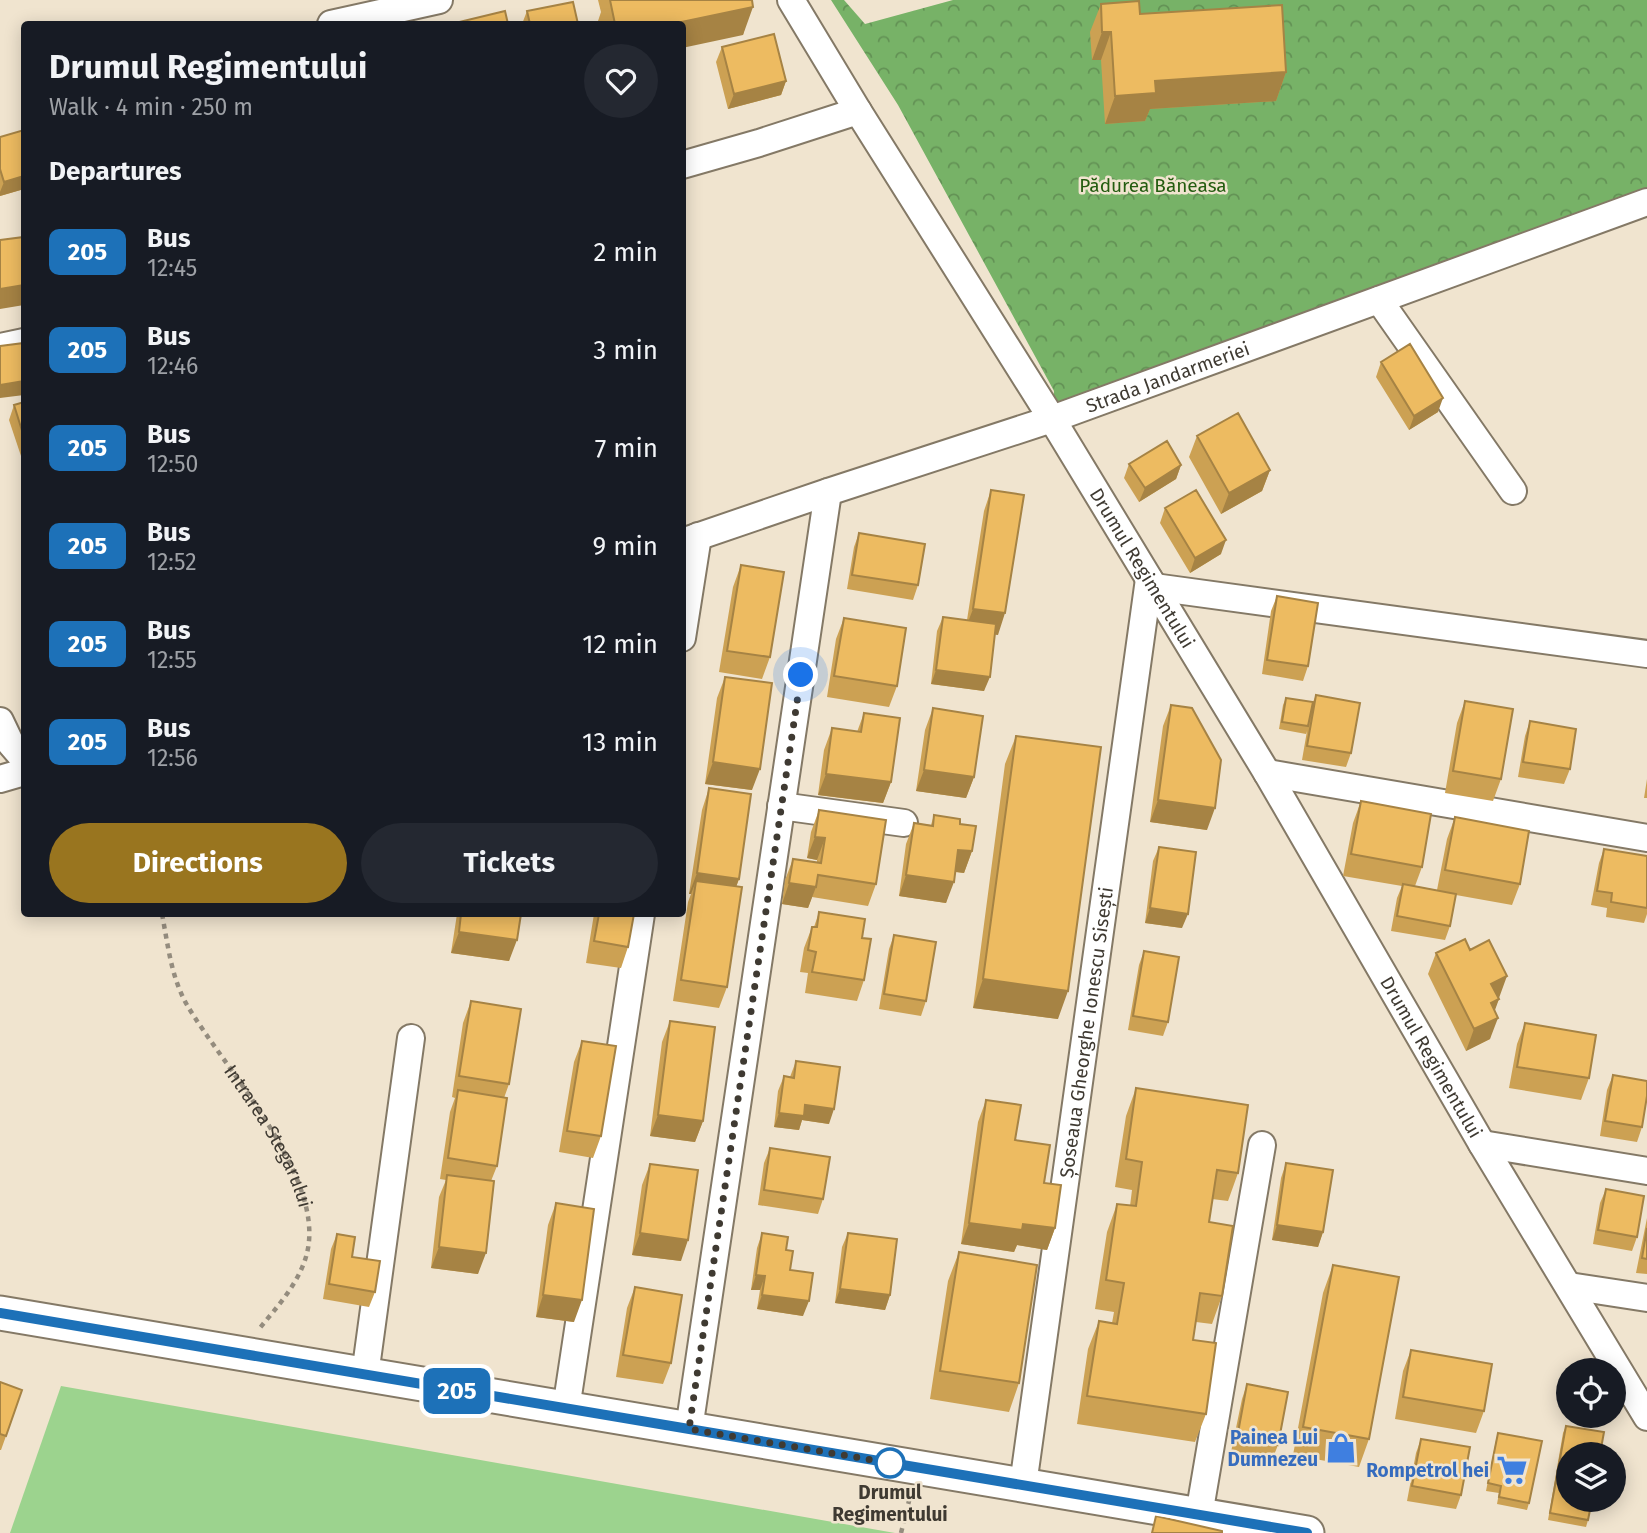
<!DOCTYPE html>
<meta charset="utf-8">
<style>
:root{--surface:#171b24;--page:#242831;--text:#f1f3f6;--muted:#9ea1a6;--accent:#99751f}
body{margin:0;font-family:"Fira Sans",sans-serif;background:var(--page);color:var(--text);height:100vh;display:flex;flex-direction:column;font-size:26px;white-space:nowrap}
*{box-sizing:border-box;margin:0}
p{font-size:23px;color:var(--muted)}
.icon{flex:none;width:38px;height:38px;fill:none;stroke:currentColor;stroke-width:2;stroke-linecap:round;stroke-linejoin:round}
.map{position:relative;flex:1;overflow:hidden}
.side{position:absolute;left:21px;top:21px;width:665px;height:896px;display:flex;flex-direction:column;background:var(--surface);border-radius:7px;box-shadow:0 4px 18px #0003}
.side>*{flex:none}
.badge{padding:0 14px;border-radius:10px;font-size:24px;line-height:46px}
.controls{position:absolute;left:1556px;top:1358px;display:grid;gap:14px}
.controls a{display:grid;place-items:center;width:70px;height:70px;border-radius:50%;background:var(--surface);box-shadow:0 4px 18px #0003;font-size:35px}
.you{position:absolute;width:35px;height:35px;margin:-18px;border:5px solid #fff;border-radius:50%;background:#1a73e8;box-shadow:0 0 0 10px #1a73e833}
.map>.badge{position:absolute;translate:-50% -50%;box-shadow:0 0 0 4px #fff}
h2{padding:0 28px;font-size:26px;line-height:63px}
.round{display:grid;place-items:center;flex:none;width:74px;height:74px;border-radius:37px;background:var(--page)}
.headline{display:flex;align-items:center;justify-content:space-between;height:119px;padding:0 28px}
h1{font-size:33px;font-weight:700;line-height:52px}
.button{display:flex;gap:14px;margin-top:auto;padding:14px 28px}
.button a{flex:1;height:80px;border-radius:42px;background:var(--accent);color:#fff;font-size:28px;font-weight:700;line-height:80px;text-align:center}
.button a+a{background:var(--page);color:var(--text)}
ul{padding:0;list-style:none}
li{display:flex;align-items:center;gap:21px;height:98px;padding:0 28px}
li div{flex:1}
li b{display:block;font-size:26px}
li em{font-style:normal}
li .badge{min-width:77px;font-weight:700;text-align:center}
.map>svg:first-child{display:block}
</style>
<div class="map">
<svg width="1647" height="1533" viewBox="0 0 1647 1533">
<defs>
<pattern id="forest-crowns" width="20" height="18" patternUnits="userSpaceOnUse" patternTransform="scale(1.75)"><rect width="20" height="18" fill="#77b267"/><path d="M2 6a3 3 0 1 1 6 0M12 15a3 3 0 1 1 6 0" fill="none" stroke="#639255"/></pattern>
</defs>
<rect width="100%" height="100%" fill="#f0e4cf"/>
<path fill="#9cd38e" d="M61 1386 895 1533H10Z"/>
<path fill="url(#forest-crowns)" d="M831 0H844L865 24 953 0H1647V202L1052 419 1054 391 898 105Z"/>
<g fill="none" stroke-linecap="round" stroke-linejoin="round">
<g stroke="#847966" stroke-width="30">
<g id="minor">
<path id="s2" d="M791 0 858 111 1052 419 1267 773 1482 1144 1647 1417"/>
<path d="M331 24 439 0"/>
<path d="M682 165 759 143 858 111"/>
<path d="M1379 300 1513 491"/>
<path d="M0 347 24 342"/>
<path id="s3" d="M682 542 828 492 1052 419 1647 202"/>
<path d="M1154 587 1647 654"/>
<path d="M682 638 698 536"/>
<path d="M0 721 11 744 24 759"/>
<path d="M1267 773 1647 838"/>
<path d="M0 779 24 772"/>
<path d="M781 806 904 823"/>
<path d="M1482 1144 1647 1171"/>
<path d="M1569 1286 1647 1298"/>
<path d="M365 1375 411 1038"/>
<path d="M566 1409 641 914"/>
<path d="M689 1429 828 492"/>
<path id="s4" d="M1023 1485 1149 579"/>
<path d="M1199 1515 1262 1145"/>
</g>
</g>
<g stroke="#847966" stroke-width="37">
<path id="major" d="M0 1313 1307 1533"/>
</g>
<g stroke="#948c7e" stroke-width="4.5" stroke-dasharray="5 5" stroke-linecap="butt">
<path id="s1" d="M162 914C168 945 171 977 187 1005 224 1068 326 1177 307 1253 300 1282 277 1307 259 1329"/>
<path d="M901 1533 911 1493"/>
</g>
<use href="#minor" stroke="#fff" stroke-width="26"/>
<use href="#major" stroke="#fff" stroke-width="33"/>
</g>
<path fill="#cca153" d="M598 0H752L743 35 682 24H598V21L601 12Z
M1101 4 1140 14 1286 72 1276 101 1150 109 1145 121 1105 124 1101 60H1092L1090 32Z
M527 11 578 24H522Z
M722 47 786 81 781 95 728 109 716 62Z
M0 137 24 189 0 196Z
M1381 362 1438 412 1409 430 1376 377Z
M24 402V461L23 462 9 420 14 405Z
M1197 436 1270 470 1262 491 1221 514 1189 457Z
M1129 464 1181 465 1176 479 1139 502 1124 478Z
M991 490 998 635 995 634 984 691 931 684 937 631 943 617 967 620 984 511Z
M1165 508 1221 554 1190 573 1160 523Z
M859 533 918 585 913 600 847 589 854 547Z
M741 565 770 657 762 679 719 672 733 587Z
M1277 596 1308 666 1303 681 1262 674 1271 611Z
M844 618 897 686 889 707 827 697 836 639Z
M725 677 752 790 705 784 717 698Z
M1316 695 1351 753 1346 767 1302 760 1307 731 1306 734 1279 729 1283 705 1286 698 1313 702Z
M1465 701 1501 779 1493 801 1445 793 1457 723Z
M1171 705 1207 830 1150 822 1163 726Z
M933 708 974 777 966 798 916 791 925 730Z
M864 713 891 782 883 803 818 795 824 750 832 728 857 732Z
M1530 721 1570 769 1564 784 1518 777 1525 736Z
M1016 736 1058 1019 973 1008 1005 764Z
M1647 779V798H1644Z
M709 788 739 879 736 887 727 987 719 1008 673 1001 688 902 691 894H689L702 810Z
M1361 801 1422 867 1415 886 1437 890 1447 839 1455 817 1520 884 1512 905 1456 895 1450 926 1445 940 1391 931 1397 898 1402 886 1343 876 1353 823Z
M819 810 876 884 868 906 812 897 808 908 782 904 785 880 793 859 817 863V860L807 858 811 832Z
M934 815 960 824 972 851 964 873 955 872 946 903 899 896 906 844 914 823 931 825Z
M1159 847 1182 928 1145 923 1153 861Z
M1604 849 1647 856V914L1644 923 1606 917 1607 908 1591 905 1599 863Z
M819 912 862 938 864 980 857 1001 805 993 808 973 800 972 804 948 812 927H814Z
M457 914H521L509 961 451 953Z
M594 914H634L628 947 621 968 586 963Z
M894 935 926 1001 921 1016 879 1009 889 949Z
M1470 950 1499 998 1494 1011 1490 1039 1466 1051 1428 974 1436 953Z
M1144 951 1168 1022 1163 1036 1128 1030 1139 965Z
M471 1001 509 1084 504 1098 497 1166 491 1181 478 1274 431 1268 439 1197 446 1180 440 1179 450 1112 455 1098 452 1097 463 1023Z
M670 1021 703 1121 695 1142 650 1136 662 1042Z
M1525 1023 1589 1078 1581 1100 1509 1088 1517 1044Z
M582 1041 601 1136 593 1158 559 1152 574 1062Z
M796 1061 829 1124 802 1120 799 1130 774 1127 778 1091 784 1076 790 1077Z
M1613 1075 1642 1127 1637 1142 1600 1136 1607 1090Z
M1136 1088 1238 1173 1228 1201 1212 1199 1209 1222 1222 1296 1212 1324 1196 1322 1193 1340 1206 1414 1195 1442 1077 1424 1088 1349 1099 1321 1112 1323 1114 1312 1095 1309 1107 1232 1117 1204 1130 1206 1132 1190 1115 1187 1126 1116Z
M986 1100 1015 1140 1044 1183 1055 1228 1047 1250 1017 1245 1014 1252 961 1244 978 1122Z
M770 1148 823 1199 818 1214 758 1205 764 1163Z
M1286 1163 1323 1232 1318 1247 1272 1240 1281 1178Z
M650 1164 681 1261 632 1255 642 1185Z
M1606 1189 1637 1237 1632 1251 1593 1244 1600 1203Z
M556 1203 574 1322 536 1317 548 1225Z
M1647 1218V1274L1636 1273Z
M762 1233 786 1250 790 1270 803 1316 757 1309 760 1290H751L757 1248Z
M848 1233 890 1295 885 1310 835 1303 842 1247Z
M337 1234 375 1292 369 1307 323 1299 331 1249Z
M959 1252 1019 1383 1009 1412 930 1399 948 1281Z
M1333 1265 1369 1439 1359 1467 1293 1455 1323 1293Z
M635 1287 671 1363 663 1384 616 1377 627 1308Z
M1411 1350 1484 1411 1476 1433 1395 1419 1403 1371Z
M0 1382 6 1436 1 1450H0Z
M1247 1384 1278 1445 1272 1460 1231 1452 1242 1399Z
M1566 1426 1588 1520 1586 1527 1548 1520 1563 1433Z
M1498 1433 1529 1503 1527 1510 1497 1504 1499 1493 1486 1491 1496 1440Z
M1421 1439 1461 1495 1456 1509 1407 1501 1416 1453Z"/>
<path fill="#a68344" d="M753 7 743 35 682 48V24H672Z
M1102 32H1111L1101 60H1092Z
M1286 72 1276 101 1150 109 1145 121 1105 124 1115 96 1155 81Z
M786 81 781 95 728 109 734 94Z
M24 176V189L0 196V192L4 182Z
M24 285V305L0 309V289Z
M24 381V395L0 398V385Z
M1443 398 1438 412 1409 430 1414 416Z
M1181 465 1176 479 1139 502 1145 488Z
M1270 470 1262 491 1221 514 1229 493Z
M1226 540 1221 554 1190 573 1195 558Z
M973 609 1005 613 998 635 965 630Z
M936 670 990 677 984 691 931 684Z
M713 762 760 769 752 790 705 784Z
M924 770 974 777 966 798 916 791Z
M826 774 891 782 883 803 818 795Z
M1158 800 1215 808 1207 830 1150 822Z
M815 837 825 838 817 860 807 858Z
M958 850 972 851 964 873 950 871Z
M697 873 739 879 731 900 696 881 691 894H689Z
M906 875 954 882 946 903 899 896Z
M789 883 816 887 808 908 782 904Z
M1150 908 1188 914 1182 928 1145 923Z
M459 932 517 940 509 961 451 953Z
M1507 976 1499 998 1483 1005 1491 984Z
M983 979 1068 991 1058 1019 973 1008Z
M1499 999 1491 1021V1003Z
M1498 1018 1490 1039 1466 1051 1474 1029Z
M805 1105 834 1109 829 1124 802 1120 799 1130 774 1127 779 1113Z
M658 1115 703 1121 695 1142 650 1136Z
M969 1223 1023 1224 1055 1228 1047 1250 1017 1245 1014 1252 961 1244Z
M1277 1225 1323 1232 1318 1247 1272 1240Z
M640 1233 688 1240 681 1261 632 1255Z
M439 1247 486 1253 478 1274 431 1268Z
M756 1275 765 1276 760 1290H751Z
M840 1289 890 1295 885 1310 835 1303Z
M543 1295 582 1300 574 1322 536 1317Z
M762 1295 809 1301 803 1316 757 1309Z"/>
<path fill="#edbb61" stroke="#a68344" stroke-width="2" d="M610 0H752L753 7 672 24H615Z
M1139 1 1140 14 1282 5 1286 72 1155 81 1156 93 1115 96 1111 32H1102L1101 4Z
M573 2 578 24H530L527 11Z
M505 11 508 24H455V23Z
M774 34 786 81 734 94 722 47Z
M24 130V176L4 182 0 169V137Z
M24 237V285L0 289V240Z
M24 343V381L0 385V346Z
M1410 344 1443 398 1414 416 1381 362Z
M24 402V437L14 405Z
M1238 413 1270 470 1229 493 1197 436Z
M1167 441 1181 465 1145 488 1129 464Z
M991 490 1024 495 1005 613 973 609Z
M1196 490 1226 540 1195 558 1165 508Z
M859 533 925 544 918 585 852 575Z
M741 565 784 572 770 657 727 651Z
M1277 596 1318 603 1308 666 1267 660Z
M943 617 996 624 990 677 936 670Z
M844 618 906 628 897 686 834 676Z
M725 677 772 683 760 769 713 762Z
M1316 695 1360 703 1351 753 1307 746Z
M1286 698 1313 702 1308 726 1282 722Z
M1465 701 1513 709 1501 779 1453 771Z
M1171 705 1192 708 1221 760 1215 808 1158 800Z
M933 708 983 716 974 777 924 770Z
M864 713 900 718 891 782 826 774 832 728 861 732Z
M1530 721 1576 729 1570 769 1523 762Z
M1016 736 1101 747 1068 991 983 979Z
M709 788 751 794 739 879 697 873Z
M1361 801 1431 814 1422 867 1351 854Z
M819 810 886 820 876 884 818 875 816 887 789 883 793 859 821 863 825 838 815 837Z
M934 815 960 819V824L976 826 972 851 958 850 954 882 906 875 914 823 933 826Z
M1455 817 1529 831 1520 884 1445 870Z
M1159 847 1196 852 1188 914 1150 908Z
M1604 849 1647 856V908L1611 902 1612 893 1597 891Z
M696 881 742 887 727 987 681 980Z
M1403 884 1456 894 1450 926 1397 916Z
M819 912 865 919 862 938 871 939 864 980 812 972 816 952 808 950 812 927H817Z
M461 914H521L517 940 459 932Z
M599 914H634L628 947 594 941Z
M894 935 936 942 926 1001 884 994Z
M1465 939 1470 950 1489 940 1507 976 1491 984 1499 999 1491 1003 1498 1018 1474 1029 1436 953Z
M1144 951 1179 957 1168 1022 1133 1016Z
M471 1001 521 1009 509 1084 459 1076Z
M670 1021 715 1027 703 1121 658 1115Z
M1525 1023 1596 1035 1589 1078 1517 1067Z
M582 1041 616 1046 601 1136 567 1131Z
M796 1061 840 1067 834 1109 805 1105 804 1116 779 1113 784 1076 794 1078Z
M1613 1075 1647 1081V1096L1642 1127 1605 1121Z
M1136 1088 1248 1105 1238 1173 1217 1170 1209 1222 1233 1226 1222 1296 1200 1293 1193 1340 1216 1343 1206 1414 1087 1396 1099 1321 1117 1324 1124 1283 1106 1280 1117 1204 1136 1206 1142 1162 1126 1159Z
M458 1090 507 1098 497 1166 448 1158Z
M986 1100 1021 1105 1015 1140 1050 1145 1044 1183 1061 1185 1055 1228 1023 1224 1022 1230 969 1223Z
M770 1148 830 1157 823 1199 764 1190Z
M1286 1163 1333 1170 1323 1232 1277 1225Z
M650 1164 698 1170 688 1240 640 1233Z
M447 1175 494 1181 486 1253 439 1247Z
M1606 1189 1644 1196 1637 1237 1598 1230Z
M556 1203 594 1209 582 1300 543 1295Z
M1647 1228V1259L1642 1258Z
M762 1233 788 1237 786 1250 793 1251 790 1270 813 1273 809 1301 762 1295 765 1276 756 1275Z
M848 1233 897 1239 890 1295 840 1289Z
M337 1234 355 1237 352 1257 380 1261 375 1292 329 1284Z
M959 1252 1037 1265 1019 1383 940 1371Z
M1333 1265 1399 1277 1369 1439 1303 1427Z
M635 1287 682 1295 671 1363 623 1355Z
M1411 1350 1492 1364 1484 1411 1403 1397Z
M0 1382 22 1390 6 1436 0 1434Z
M1247 1384 1288 1392 1278 1445 1237 1438Z
M1566 1426 1604 1432 1600 1454H1568V1500H1592L1588 1520 1550 1513Z
M1498 1433 1542 1441 1529 1503 1499 1497 1501 1486 1488 1483Z
M1421 1439 1470 1447 1461 1495 1412 1486Z
M1156 1516 1222 1531V1533H1152Z"/>
<g fill="none" stroke-linecap="round" stroke-linejoin="round">
<g stroke="#fff" stroke-width="16">
<path id="line" d="M0 1313 1307 1533"/>
</g>
<use href="#line" stroke="#1d71b8" stroke-width="10"/>
<path stroke="#3f3a32" stroke-width="7" stroke-dasharray="0 12.6" d="M801 675 689 1429 890 1463"/>
</g>
<defs>
<g id="shop-bare" transform="scale(2.415)"><path d="M-5-2.5h2.3a2.7 3.5 0 0 1 5.4 0H5L5.5 6h-11ZM-1.5-2.5h3a1.5 2.3 0 0 0-3 0Z" fill="#3f7fe0" stroke="#f0e4cf" stroke-width="2.5" paint-order="stroke"/></g>
<g id="supermarket-bare" transform="scale(2.415)"><path d="M-6-5.5h2.5l.6 2H6L4.5 2H-2.5L-4.4-4H-6ZM-1.5 3.2a1.3 1.3 0 1 0 .1 0ZM3 3.2a1.3 1.3 0 1 0 .1 0Z" fill="#3f7fe0" stroke="#f0e4cf" stroke-width="2.5" paint-order="stroke"/></g>
</defs>
<g fill-rule="evenodd">
<use href="#shop-bare" x="1341" y="1448"/>
<use href="#supermarket-bare" x="1512" y="1470"/>
</g>
<circle fill="#fff" stroke="#1d71b8" stroke-width="3.5" cx="890" cy="1463" r="14"/>
<g text-anchor="middle" dominant-baseline="central" stroke-width="5" stroke-linejoin="round" paint-order="stroke">
<g font-size="19" fill="#235c0f" stroke="#f0e4cf">
<text x="1153" y="185">Pădurea Băneasa</text>
</g>
<g font-size="19" fill="#3f3a32" stroke="#f0e4cf">
<text stroke="none"><textPath href="#s3" startOffset="513">Strada Jandarmeriei</textPath></text>
<text stroke="none"><textPath href="#s2" startOffset="668">Drumul Regimentului</textPath></text>
<text stroke="none"><textPath href="#s4" startOffset="457">Șoseaua Gheorghe Ionescu Sisești</textPath></text>
<text stroke="none"><textPath href="#s2" startOffset="1236">Drumul Regimentului</textPath></text>
<text stroke="none"><textPath href="#s1" startOffset="250">Intrarea Stegarului</textPath></text>
</g>
<g font-size="19" font-weight="bold" fill="#366cbe" stroke="#f0e4cf" text-anchor="end">
<text x="1318" y="1437">Painea Lui<tspan x="1318" dy="22">Dumnezeu</tspan></text>
<text x="1489" y="1470">Rompetrol hei</text>
</g>
<g font-size="19" font-weight="bold" fill="#3f3a32" stroke="#f0e4cf">
<text x="890" y="1492">Drumul<tspan x="890" dy="22">Regimentului</tspan></text>
</g>
</g>
</svg>
<div class="controls">
<a><svg class="icon" aria-label="locate" viewBox="0 0 24 24"><circle cx="12" cy="12" r="6"/><path d="M12 2v4M12 18v4M2 12h4M18 12h4"/></svg></a>
<a><svg class="icon" aria-label="layers" viewBox="0 0 24 24"><path d="M12 4l9 5-9 5-9-5zM3 14l9 5 9-5"/></svg></a>
</div>
<div class="you" style="left:801px;top:675px"></div>
<b class="badge" style="left:457px;top:1391px;background:#1d71b8;color:#fff">205</b>
<section class="side">
<div class="headline"><div><h1>Drumul Regimentului</h1><p>Walk · 4 min · 250 m</p></div><a class="round"><svg class="icon" aria-label="heart" viewBox="0 0 24 24"><path d="M12 20l-8-8c-3-5 5-10 8-4 3-6 11-1 8 4z"/></svg></a></div>
<h2>Departures</h2>
<ul>
<li><span class="badge" style="background:#1d71b8;color:#fff">205</span><div><b>Bus</b><p>12:45</p></div><em>2 min</em></li>
<li><span class="badge" style="background:#1d71b8;color:#fff">205</span><div><b>Bus</b><p>12:46</p></div><em>3 min</em></li>
<li><span class="badge" style="background:#1d71b8;color:#fff">205</span><div><b>Bus</b><p>12:50</p></div><em>7 min</em></li>
<li><span class="badge" style="background:#1d71b8;color:#fff">205</span><div><b>Bus</b><p>12:52</p></div><em>9 min</em></li>
<li><span class="badge" style="background:#1d71b8;color:#fff">205</span><div><b>Bus</b><p>12:55</p></div><em>12 min</em></li>
<li><span class="badge" style="background:#1d71b8;color:#fff">205</span><div><b>Bus</b><p>12:56</p></div><em>13 min</em></li>
</ul>
<div class="button"><a>Directions</a><a>Tickets</a></div>
</section>
</div>
